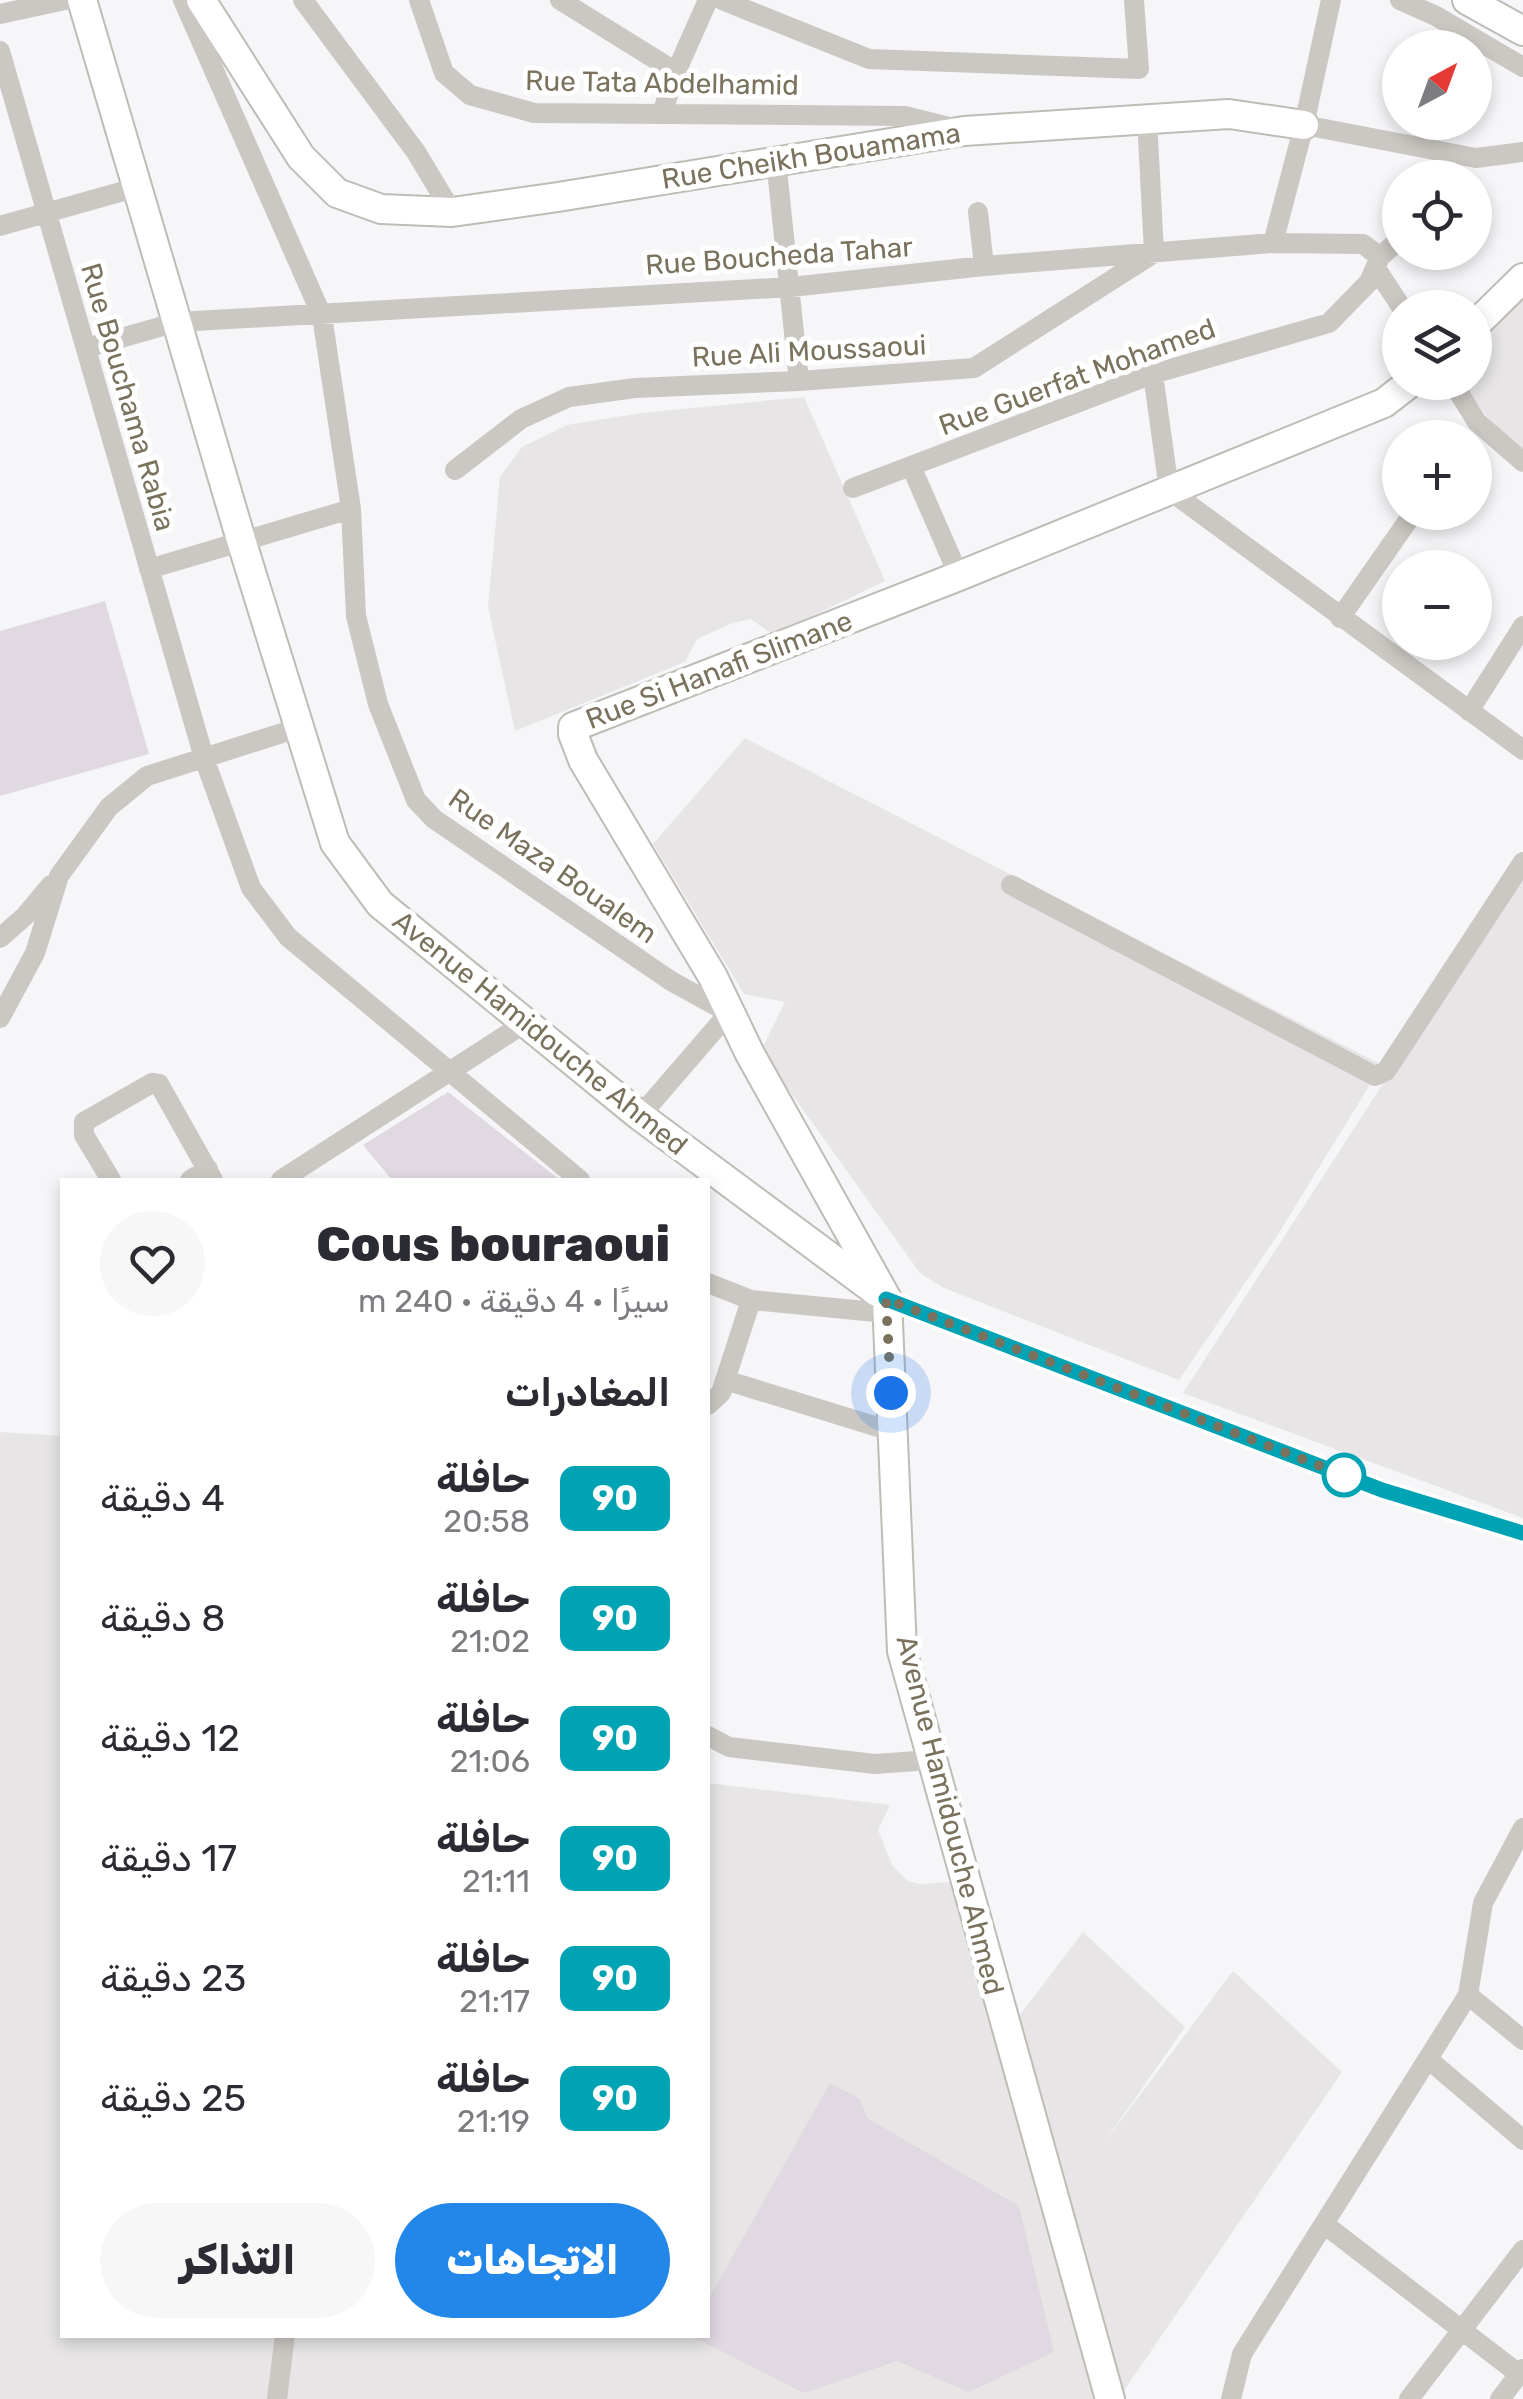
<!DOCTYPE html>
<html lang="ar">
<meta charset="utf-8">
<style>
:root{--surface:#fff;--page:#f7f7f7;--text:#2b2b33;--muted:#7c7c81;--accent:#2387ea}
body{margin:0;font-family:Rubik,"Noto Naskh Arabic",sans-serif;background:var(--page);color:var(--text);direction:rtl;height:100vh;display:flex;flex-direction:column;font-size:38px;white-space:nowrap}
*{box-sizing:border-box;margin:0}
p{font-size:32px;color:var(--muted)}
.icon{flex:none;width:55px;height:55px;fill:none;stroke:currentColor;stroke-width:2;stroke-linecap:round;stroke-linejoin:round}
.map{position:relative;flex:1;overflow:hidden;direction:ltr}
.drawer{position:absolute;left:60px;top:1178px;width:650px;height:1160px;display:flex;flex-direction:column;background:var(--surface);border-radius:0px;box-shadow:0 5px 15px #0003;direction:rtl}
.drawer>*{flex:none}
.badge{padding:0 20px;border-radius:15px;font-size:35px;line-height:65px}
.needle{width:65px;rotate:41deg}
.buttons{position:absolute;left:1382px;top:30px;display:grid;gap:20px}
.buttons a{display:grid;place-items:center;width:110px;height:110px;border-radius:50%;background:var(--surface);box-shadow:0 5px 15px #0003;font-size:50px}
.you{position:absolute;width:50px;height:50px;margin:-25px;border:8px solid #fff;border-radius:50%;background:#1a73e8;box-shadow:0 0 0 15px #1a73e833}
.map>.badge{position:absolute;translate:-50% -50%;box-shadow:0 0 0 5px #fff}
h2{padding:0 40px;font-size:38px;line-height:90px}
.round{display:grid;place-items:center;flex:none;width:105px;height:105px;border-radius:52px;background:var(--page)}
.headline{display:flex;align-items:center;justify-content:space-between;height:170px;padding:0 40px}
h1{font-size:48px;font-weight:800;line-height:75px}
.cta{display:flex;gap:20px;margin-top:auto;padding:20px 40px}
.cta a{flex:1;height:115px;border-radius:60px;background:var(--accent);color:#fff;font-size:40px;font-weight:800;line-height:115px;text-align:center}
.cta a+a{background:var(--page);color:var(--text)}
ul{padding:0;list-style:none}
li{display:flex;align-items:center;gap:30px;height:120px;padding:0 40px}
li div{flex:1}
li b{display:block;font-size:38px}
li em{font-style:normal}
li .badge{min-width:110px;font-weight:700;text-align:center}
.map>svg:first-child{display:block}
</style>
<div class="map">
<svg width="1523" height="2399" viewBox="0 0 1523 2399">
<rect width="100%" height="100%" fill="#f6f5f8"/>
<path fill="#e7e5e6" d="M1523 300V451L1500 434 1462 383 1475 382V342Z
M804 397 885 581 773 635 751 619 732 623 697 639 685 662 515 731 488 607 500 477 522 447 567 425 641 413Z
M745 738 1382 1065 1277 1236 1179 1380 944 1288 920 1273 761 1051 785 1002 744 994 653 844Z
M1523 867V1518L1183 1393Z
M0 1432 62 1436V2335H708V1783L890 1805 878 1830 892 1865 908 1881 920 1884 951 1882 1099 2399H0Z
M1083 1932 1185 2027 1101 2147 1233 1971 1342 2072 1123 2392 1017 2019Z"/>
<path fill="#e1d9e2" d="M105 601 149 754 0 796V631Z
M448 1092 560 1180H392L363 1145Z
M830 2083 860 2099 867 2118 1019 2206 1054 2352 969 2392 897 2361 804 2393 689 2335H708V2300Z"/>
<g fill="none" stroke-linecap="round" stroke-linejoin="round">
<g stroke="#bfbcb5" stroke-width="32">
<path id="secondary" d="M82 0 242 543 335 843 380 904 640 1116 877 1292
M201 0 301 157 337 193 381 209 452 212 558 197 964 131 1229 114 1304 125
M1467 0 1523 31
M1475 325 1523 278
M1110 2399 902 1651 887 1299 750 1054 713 977 583 760 573 734V727L959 576 1384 403 1411 382"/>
</g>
<path stroke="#cbc8c3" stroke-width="20" d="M183 0 322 316 351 509 356 616 378 704 416 800 434 819 671 981 729 1013 640 1116
M303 0 416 152 452 212
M419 0 444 73 470 95 534 113 905 116 957 129
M560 0 676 72
M722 0 869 59 1139 69 1134 0
M1400 0 1436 16 1523 67
M0 14 65 0
M0 51 204 758 251 888 288 937 580 1180
M662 113 676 72 708 0
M1304 125 1476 158 1523 152
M776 160 799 381
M978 212 984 266
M0 226 138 187
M1273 243 1304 125 1331 0
M1377 270 1402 308
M86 348 177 322 791 287 984 266 1273 243 1363 244 1380 257
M1153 374 1169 490 1523 750
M1452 382 1477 422 1523 462
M911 466 959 576
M455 470 521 419 569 397 635 388 799 381 974 368 1154 253 1147 118
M853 488 1153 374 1329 323 1369 282 1380 257 1400 239
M149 569 351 509
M1340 618 1414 512
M1469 711 1523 626
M1011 885 1375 1076 1386 1071 1523 862
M0 938 25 916 51 885
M0 1018 35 953 59 876 109 807 147 776 298 728
M111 1180 84 1135V1122L152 1083 159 1084 213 1180
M190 1180 208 1169
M281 1180 525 1023
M708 1283 751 1300 721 1393 708 1405
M887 1299 1381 1490 1523 1533
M751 1300 886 1313
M725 1380 894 1432
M708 1736 729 1747 875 1764 931 1760
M1468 1995 1523 2040
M1428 2059 1523 2140
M1324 2224 1519 2374
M277 2399 285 2335
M1231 2399 1242 2354 1468 1995 1483 1903 1523 1828
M1409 2399 1523 2250
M1500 2399 1523 2369"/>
<use href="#secondary" stroke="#fff" stroke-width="28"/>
</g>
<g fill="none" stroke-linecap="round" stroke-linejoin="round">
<g stroke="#fff" stroke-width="22">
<path id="line" d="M886 1299 1382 1490 1523 1533"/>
</g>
<use href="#line" stroke="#00a3b4" stroke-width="15"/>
<path stroke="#7b725e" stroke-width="10" stroke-dasharray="0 18" d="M891 1393 886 1299 1344 1475"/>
</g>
<circle fill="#fff" stroke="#00a3b4" stroke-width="5" cx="1344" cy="1475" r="20"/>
<g text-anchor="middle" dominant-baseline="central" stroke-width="10" stroke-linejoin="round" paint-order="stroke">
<g font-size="28" fill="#7b725e" stroke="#fff">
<text transform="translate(662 83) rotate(1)">Rue Tata Abdelhamid</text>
<text transform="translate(811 156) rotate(-9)">Rue Cheikh Bouamama</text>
<text transform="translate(779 256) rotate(-4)">Rue Boucheda Tahar</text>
<text transform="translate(809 351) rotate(-3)">Rue Ali Moussaoui</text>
<text transform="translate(1077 377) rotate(-20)">Rue Guerfat Mohamed</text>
<text transform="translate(128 397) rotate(74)">Rue Bouchama Rabia</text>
<text transform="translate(719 670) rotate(-21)">Rue Si Hanafi Slimane</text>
<text transform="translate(553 866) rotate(35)">Rue Maza Boualem</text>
<text transform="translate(540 1033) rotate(39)">Avenue Hamidouche Ahmed</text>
<text transform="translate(950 1815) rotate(76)">Avenue Hamidouche Ahmed</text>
</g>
</g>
</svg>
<div class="buttons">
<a><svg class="needle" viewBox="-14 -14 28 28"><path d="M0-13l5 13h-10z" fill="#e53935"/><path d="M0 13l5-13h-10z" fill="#7c7c81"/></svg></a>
<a><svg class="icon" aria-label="locate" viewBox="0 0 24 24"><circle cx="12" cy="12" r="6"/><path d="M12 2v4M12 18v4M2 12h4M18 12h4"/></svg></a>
<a><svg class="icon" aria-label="layers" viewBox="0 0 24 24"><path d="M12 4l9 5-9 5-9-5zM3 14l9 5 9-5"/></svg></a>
<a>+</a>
<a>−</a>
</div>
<div class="you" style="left:891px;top:1393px"></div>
<section class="drawer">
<div class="headline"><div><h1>Cous bouraoui</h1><p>سيرًا · 4 دقيقة · 240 m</p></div><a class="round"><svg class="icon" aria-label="heart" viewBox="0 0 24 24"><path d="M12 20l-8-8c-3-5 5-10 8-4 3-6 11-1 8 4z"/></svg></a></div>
<h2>المغادرات</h2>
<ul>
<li><span class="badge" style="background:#00a3b4;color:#fff">90</span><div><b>حافلة</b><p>20:58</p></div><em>4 دقيقة</em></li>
<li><span class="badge" style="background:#00a3b4;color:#fff">90</span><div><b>حافلة</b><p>21:02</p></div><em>8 دقيقة</em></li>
<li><span class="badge" style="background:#00a3b4;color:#fff">90</span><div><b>حافلة</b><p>21:06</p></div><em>12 دقيقة</em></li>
<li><span class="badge" style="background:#00a3b4;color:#fff">90</span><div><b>حافلة</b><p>21:11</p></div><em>17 دقيقة</em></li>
<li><span class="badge" style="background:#00a3b4;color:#fff">90</span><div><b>حافلة</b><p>21:17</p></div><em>23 دقيقة</em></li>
<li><span class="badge" style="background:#00a3b4;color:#fff">90</span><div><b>حافلة</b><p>21:19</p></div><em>25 دقيقة</em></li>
</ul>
<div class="cta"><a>الاتجاهات</a><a>التذاكر</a></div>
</section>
</div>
